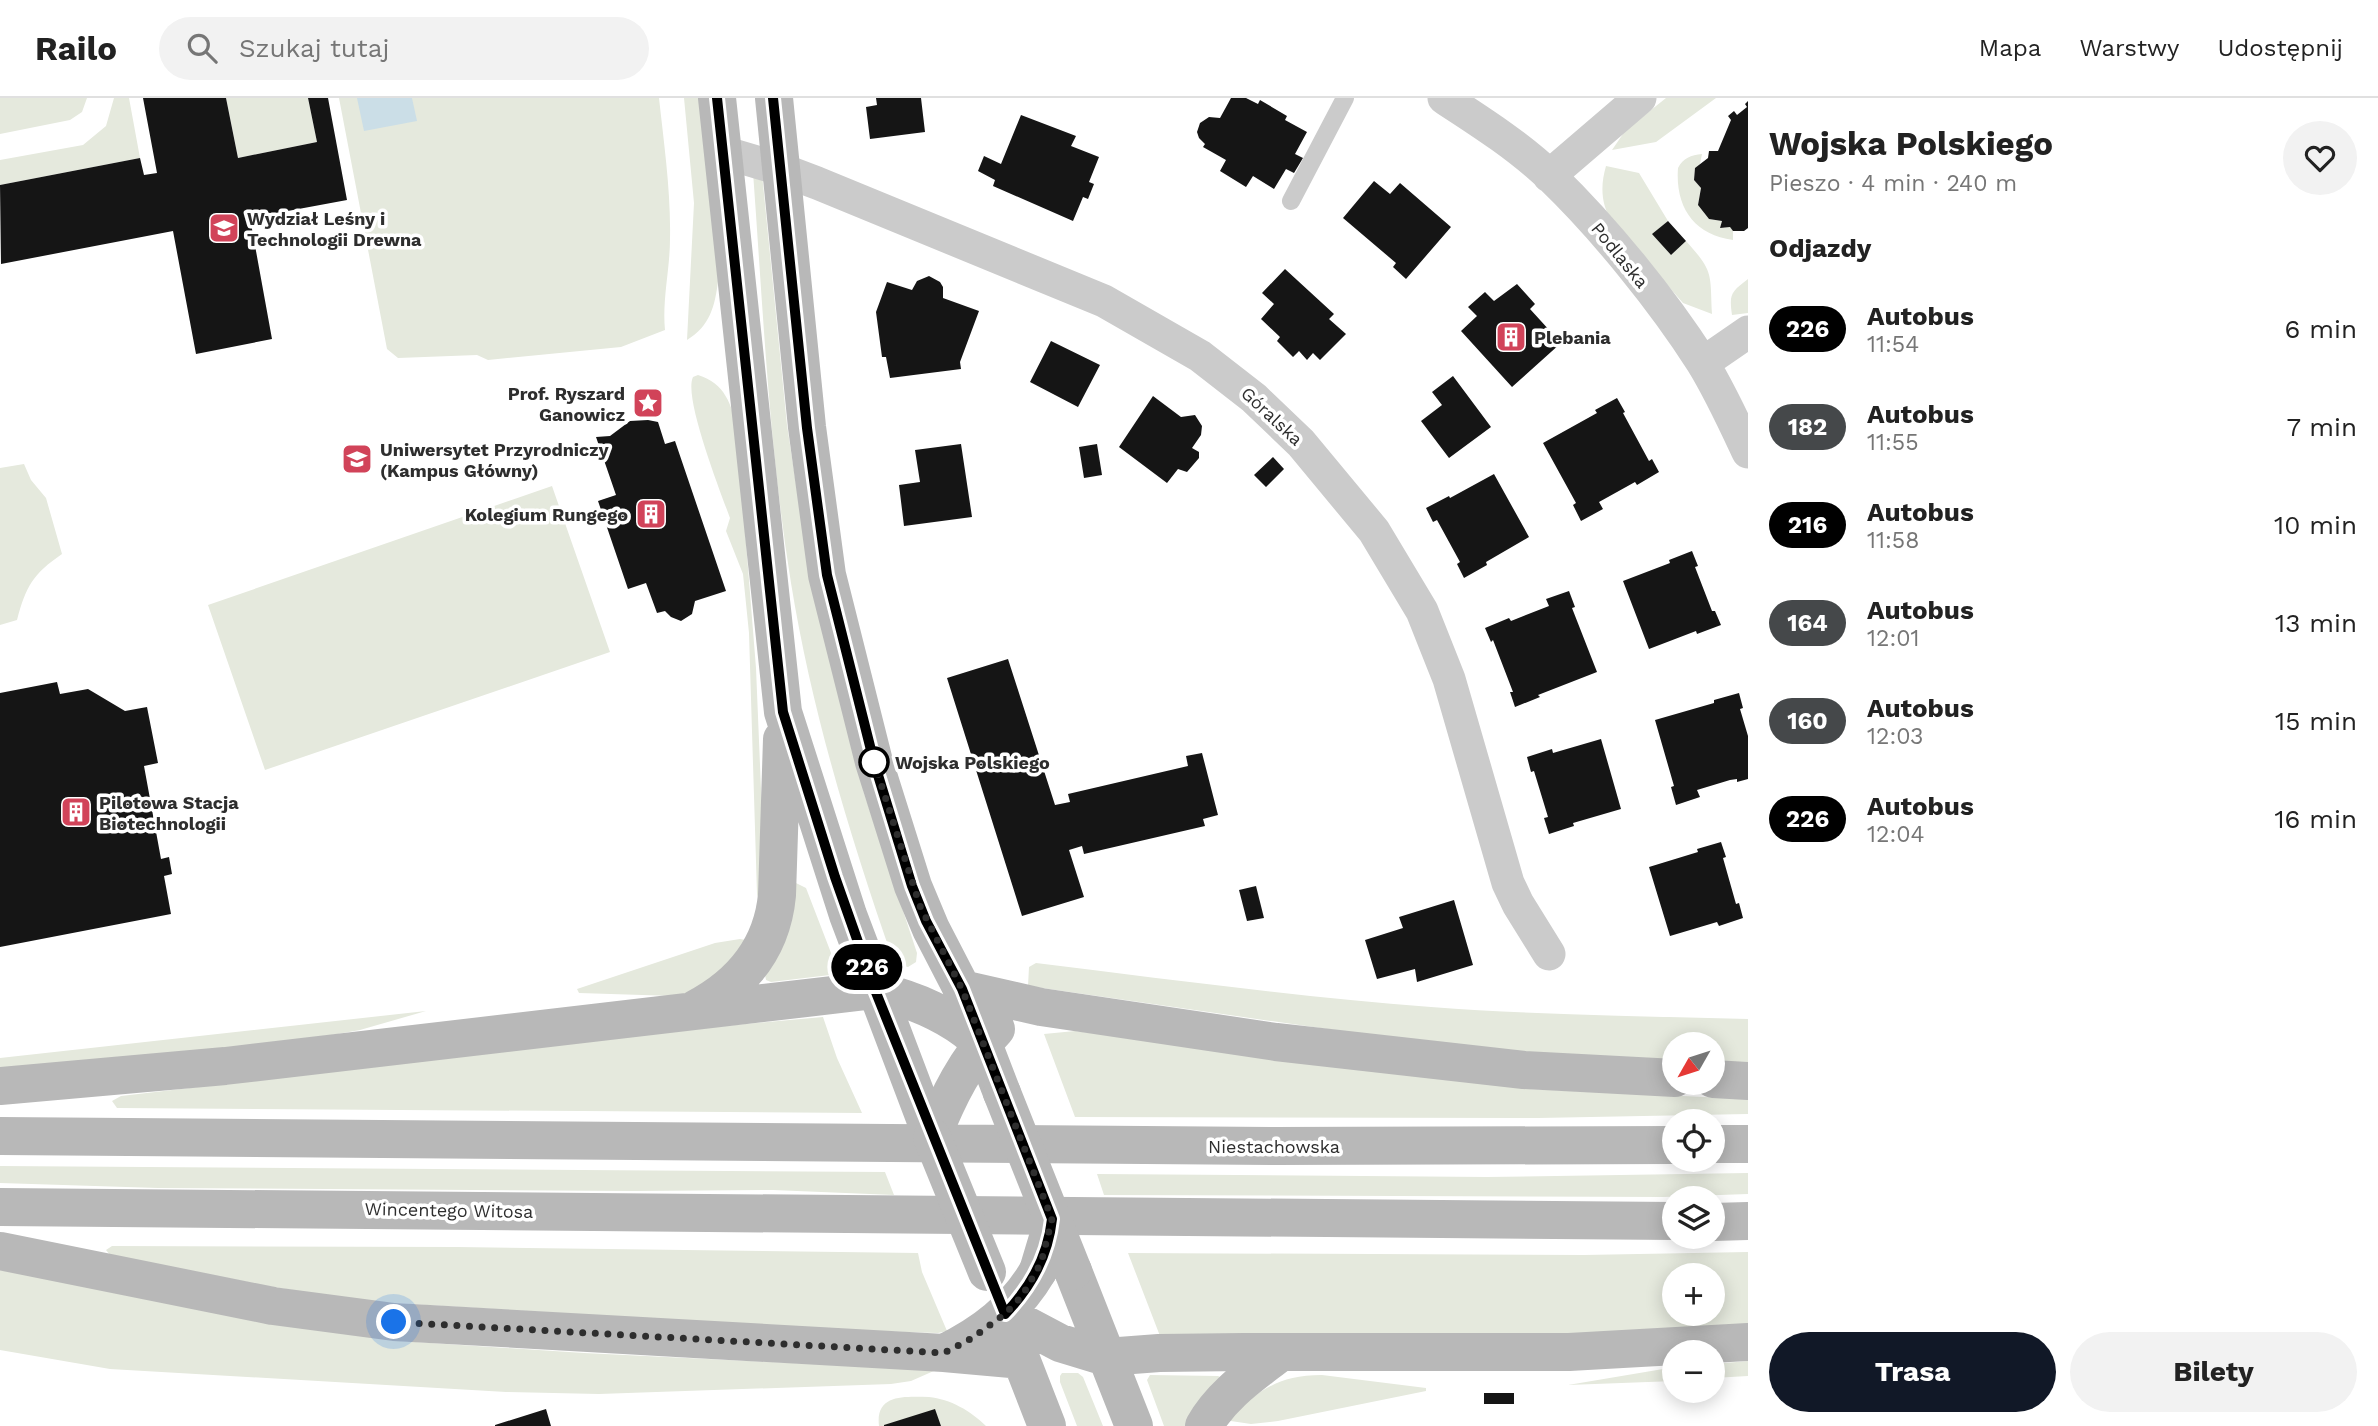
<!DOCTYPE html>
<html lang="pl">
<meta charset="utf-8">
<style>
:root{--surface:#fff;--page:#f2f2f2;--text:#222;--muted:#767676;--line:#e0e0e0;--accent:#111827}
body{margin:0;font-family:"Work Sans",sans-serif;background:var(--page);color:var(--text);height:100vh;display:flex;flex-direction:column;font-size:26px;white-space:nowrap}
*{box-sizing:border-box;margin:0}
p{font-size:23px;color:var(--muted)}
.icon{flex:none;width:38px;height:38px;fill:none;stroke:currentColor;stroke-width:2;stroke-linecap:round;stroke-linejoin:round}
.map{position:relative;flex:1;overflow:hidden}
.sheet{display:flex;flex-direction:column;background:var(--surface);width:630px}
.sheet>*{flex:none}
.badge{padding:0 14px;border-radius:23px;font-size:24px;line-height:46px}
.needle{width:46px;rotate:231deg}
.buttons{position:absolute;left:1662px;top:934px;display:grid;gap:14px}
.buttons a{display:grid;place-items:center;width:63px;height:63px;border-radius:50%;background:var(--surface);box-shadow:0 4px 18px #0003;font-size:35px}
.you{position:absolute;width:35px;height:35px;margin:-18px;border:5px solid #fff;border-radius:50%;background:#1a73e8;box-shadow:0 0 0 10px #1a73e833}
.map>.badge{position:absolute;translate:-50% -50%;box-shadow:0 0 0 4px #fff}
h2{padding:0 21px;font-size:26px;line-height:63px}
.round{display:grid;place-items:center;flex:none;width:74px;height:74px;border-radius:37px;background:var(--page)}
.summary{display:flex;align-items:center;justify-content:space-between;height:119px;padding:0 21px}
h1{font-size:33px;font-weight:700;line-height:52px}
.primary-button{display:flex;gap:14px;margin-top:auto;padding:14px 21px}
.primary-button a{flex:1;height:80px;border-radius:42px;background:var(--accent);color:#fff;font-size:28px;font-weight:700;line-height:80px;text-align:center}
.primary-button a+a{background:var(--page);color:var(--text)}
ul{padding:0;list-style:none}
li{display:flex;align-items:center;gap:21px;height:98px;padding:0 21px}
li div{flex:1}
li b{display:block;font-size:26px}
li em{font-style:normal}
li .badge{min-width:77px;font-weight:700;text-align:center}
header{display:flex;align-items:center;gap:42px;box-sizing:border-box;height:98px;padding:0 35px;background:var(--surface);border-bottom:2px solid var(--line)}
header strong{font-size:33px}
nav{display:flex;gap:38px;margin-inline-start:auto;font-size:24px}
.search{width:490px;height:63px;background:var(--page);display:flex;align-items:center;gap:18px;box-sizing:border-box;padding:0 24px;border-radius:38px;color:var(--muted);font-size:26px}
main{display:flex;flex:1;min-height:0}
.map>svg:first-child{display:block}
</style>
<header>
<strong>Railo</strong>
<div class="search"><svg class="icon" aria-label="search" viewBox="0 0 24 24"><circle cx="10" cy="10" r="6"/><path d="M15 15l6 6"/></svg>Szukaj tutaj</div>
<nav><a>Mapa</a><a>Warstwy</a><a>Udostępnij</a></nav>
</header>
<main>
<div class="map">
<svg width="1748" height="1328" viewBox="0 0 1748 1328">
<rect width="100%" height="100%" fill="#fff"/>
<path fill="#e5e9dd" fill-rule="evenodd" d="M0 0H87L82 14 70 22 0 36Z
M114 0H129L140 60 0 87V62L83 47 106 28Z
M226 0H308L317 44 238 60Z
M339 0H659C664 46 671 94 670 141 670 171 662 202 665 232L621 249 488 262 477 257 398 260 387 251Z
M684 0H701L718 183C715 208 710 228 687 242L694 105Z
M1666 0H1716L1656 44 1612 52 1625 33Z
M1702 56 1700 66 1695 71 1694 82 1701 90 1698 107 1709 121 1722 123 1720 130 1730 129 1733 133V142C1694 137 1675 109 1678 70 1683 60 1691 57 1702 56Z
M1606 68 1639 75 1668 123 1653 136 1671 157 1686 143C1714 174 1710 175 1712 216L1683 205 1613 125C1601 107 1600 89 1606 68Z
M753 74 762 76 787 327 802 425 864 695 917 855 916 864 908 869 899 867 893 862C850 738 812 614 791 485 769 349 763 211 753 74Z
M1748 181V215L1732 217C1729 196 1731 194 1748 181Z
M698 277C725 285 732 307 737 332L756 570 764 764 761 808 757 796 749 535 743 476 726 433 730 420C721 395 683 299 693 279Z
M24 366 31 382 46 400 62 456C33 476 26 488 17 522L0 527V370Z
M552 388 610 554 265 672 208 507Z
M796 785 806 790 838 873 830 877 771 884 766 882 765 877Z
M740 841 751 843 702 892 674 898 579 895 577 891 715 845Z
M1036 865C1167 881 1299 899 1431 909 1536 917 1642 918 1748 921V966L1713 964V947H1675V963L1509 954 1389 940 1028 888 1029 869Z
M426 913 360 932 332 937 0 976V960Z
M823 919 837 960 862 1015 117 1010 112 1003 121 998 724 928Z
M1075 933 1530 991 1748 1001V1016L1538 1020 1075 1019 1044 936Z
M0 1068 885 1074 894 1097 773 1092 635 1093 158 1090 0 1085Z
M1748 1075V1096L1663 1099 1104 1097 1097 1076 1487 1079Z
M112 1148 457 1149 918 1155 922 1174 947 1233 938 1235 841 1232 361 1203 267 1188 110 1157 106 1152Z
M1748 1154V1226L1554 1238H1160L1128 1155 1584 1157ZM1675 1178H1713V1216H1675Z
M0 1172 400 1243 584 1255 936 1272 911 1283 891 1286 599 1296 506 1294 110 1271 0 1252Z
M1748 1263V1278L1713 1280V1266Z
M1675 1269V1283L1568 1287Z
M1062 1275H1078L1083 1279 1103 1328H1077L1060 1284V1278Z
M1150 1277 1218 1278 1220 1279 1187 1328H1164L1147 1282Z
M1322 1277 1426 1290V1293L1278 1323 1251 1326 1224 1322C1260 1294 1275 1277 1322 1277Z
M929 1299C950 1301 971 1313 986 1328H879C875 1295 906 1299 929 1299Z"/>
<path fill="#cbdee7" d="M357 0H412L417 23 364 33Z"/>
<path fill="#151515" d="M143 0H226L238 60 317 44 308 0H328L347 102 250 120 272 241 196 256 173 133 1 166 0 87 140 60 144 77 157 75Z
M876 0H921L925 34 870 41 866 9 877 7Z
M1231 0H1246L1258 6 1260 2 1287 18 1285 22 1307 34 1295 56 1303 60 1294 75 1286 71 1274 91 1253 78 1246 89 1220 73 1226 62 1203 49 1205 46 1199 40 1197 34 1200 25 1209 19 1220 20Z
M1748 3V130L1744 133H1733L1730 129 1720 130 1722 123 1709 121 1698 107 1701 90 1694 82 1695 70 1708 60 1709 53H1718L1731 22 1728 18 1734 13 1737 17 1747 9 1745 6Z
M1021 17 1076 38 1071 48 1099 59 1089 84 1094 86 1088 101 1083 99 1073 123 993 88 995 82 978 73 984 58 1001 66Z
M1374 83 1390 96 1400 85 1451 129 1406 181 1393 169 1396 165 1343 120Z
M1668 123 1686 143 1671 157 1652 136Z
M1285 171 1334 216 1329 221 1346 236 1320 262 1313 255 1307 262 1299 253 1293 259 1277 243 1280 239 1261 221 1274 206 1262 195Z
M929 178 940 184 943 189V200L979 213 960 264 961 271 890 280 886 259H882L876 214 887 184 912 192 917 183Z
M1517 186 1535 206 1530 211 1561 245 1512 289 1461 233 1477 218 1468 209 1485 194 1494 203Z
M1051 243 1100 267 1078 309 1030 284Z
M1453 278 1491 329 1449 360 1421 323 1442 307 1432 294Z
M1153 298 1181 319 1195 317 1202 328 1201 337 1192 350 1199 354V360L1187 374 1178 371 1167 385 1119 349Z
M1617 300 1625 314 1623 315 1649 363 1652 361 1659 374 1637 387 1635 384 1599 404 1603 411 1581 423 1573 407 1576 405 1543 345 1597 315 1595 312Z
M648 322 658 324 665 346 675 343 726 493 695 503 692 516 681 523 671 519 665 513 657 515 646 485 628 491 598 403 616 397 596 339 610 338 630 323Z
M961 346 972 419 904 428 899 387 920 384 915 352Z
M1097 346 1102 377 1084 380 1079 349Z
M1273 359 1284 371 1266 389 1254 377Z
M1494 376 1529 439 1486 464 1487 467 1464 480 1457 466 1460 464 1437 422 1433 424 1426 410 1449 398 1450 400Z
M1692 453 1698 468 1695 469 1712 513H1715L1721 527 1697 536 1696 533 1649 551 1623 483 1670 465 1669 462Z
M1569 493 1575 509 1572 510 1597 574 1538 597 1540 599 1515 609 1510 594H1513L1493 542 1491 544 1485 530 1509 520 1511 523 1549 508 1546 501Z
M1008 561 1055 707 1070 704 1068 696 1188 668 1186 658 1202 655 1218 717 1203 721 1205 728 1084 756 1082 748 1069 752 1084 799 1022 818 947 580Z
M57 584 60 596 88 591 125 613 147 609 158 665 144 668 161 761 169 759 172 776 164 778 171 816 0 849V595Z
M1739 595 1743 610 1740 611 1748 638V681L1737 684V681L1730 682 1697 692 1700 699 1676 707 1671 689 1674 688 1655 622 1714 605V602Z
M1601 641 1621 711 1573 725 1574 728 1549 736 1544 720 1548 719 1534 673 1531 674 1527 659 1552 651 1553 655Z
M1721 744 1726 759 1723 760 1736 806 1739 805 1743 820 1719 828 1717 824 1670 838 1649 769 1698 754 1697 751Z
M1256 788 1264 820 1247 823 1239 792Z
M1454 802 1473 867 1417 884 1415 871 1377 881 1365 842 1403 830 1399 819Z
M1484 1295H1514V1306H1484Z
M546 1311 551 1328H495V1327Z
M935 1311 941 1328H884V1327Z"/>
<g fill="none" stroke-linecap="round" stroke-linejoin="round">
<path stroke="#cbcbcb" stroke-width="18" d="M1291 103 1345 0"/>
<path stroke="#cbcbcb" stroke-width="33" d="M1444 0C1481 24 1520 49 1551 79 1604 130 1663 203 1702 264 1720 293 1734 324 1748 354
M723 54 780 71 817 85 1104 203 1200 258 1254 300 1301 345 1374 433 1422 513 1449 581 1508 785 1518 806 1549 856
M1549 78 1640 0
M1703 265 1748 234"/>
<path stroke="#b8b8b8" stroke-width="38" d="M717 0 783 614 848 817 932 1039
M774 0 807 329 827 477 874 664 913 788 931 831 962 891 1002 995
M962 891 1041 909 1276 944 1524 972 1675 980
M695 911C741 887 772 851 777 797L782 641
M1713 981 1748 983
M0 988 225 968 875 892C914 902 953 917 982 946
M0 1038 1274 1048 1675 1047
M932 1039C948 999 966 962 996 931
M1713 1046H1748
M0 1109 1675 1123
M1713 1124 1748 1123
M0 1153 273 1208 394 1224 944 1255 1021 1262
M1073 1173 1134 1328
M1005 1216 1060 1245 1106 1259 1159 1255 1244 1254H1569L1748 1244
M1012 1238 1047 1328
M944 1255C983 1236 1015 1212 1038 1173
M1204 1328C1222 1296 1253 1276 1281 1254"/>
<path stroke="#b8b8b8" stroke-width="38" d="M1002 995 1073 1173
M932 1039 987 1174
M1038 1173 1050 1133V1115"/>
</g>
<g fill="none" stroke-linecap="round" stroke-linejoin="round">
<g stroke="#fff" stroke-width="16">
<path id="line" d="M717 0 783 614 835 779 875 892 1005 1216C1031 1189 1048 1159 1052 1121L962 891 926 823 912 788 874 664 827 477 807 330 773 0"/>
</g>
<use href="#line" stroke="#000" stroke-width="10"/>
<path stroke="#2e2e2e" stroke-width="7" stroke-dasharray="0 12.6" d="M394 1224 944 1255 972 1240 1005 1216 1022 1198 1041 1165 1052 1121 962 891 920 808 874 664"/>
</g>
<defs>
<g id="university-square" transform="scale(1.575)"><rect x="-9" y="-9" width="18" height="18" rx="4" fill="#d14359" stroke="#fff"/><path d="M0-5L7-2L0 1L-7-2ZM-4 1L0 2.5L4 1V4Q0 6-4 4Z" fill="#fff"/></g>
<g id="building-square" transform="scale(1.575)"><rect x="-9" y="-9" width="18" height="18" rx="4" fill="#d14359" stroke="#fff"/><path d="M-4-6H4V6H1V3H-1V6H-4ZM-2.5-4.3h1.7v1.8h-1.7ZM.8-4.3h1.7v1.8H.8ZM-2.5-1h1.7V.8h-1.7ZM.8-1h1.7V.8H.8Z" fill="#fff"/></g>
<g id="sight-square" transform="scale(1.575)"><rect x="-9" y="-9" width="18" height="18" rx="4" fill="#d14359" stroke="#fff"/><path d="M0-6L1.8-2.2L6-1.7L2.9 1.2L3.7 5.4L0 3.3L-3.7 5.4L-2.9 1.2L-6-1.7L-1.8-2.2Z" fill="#fff"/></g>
</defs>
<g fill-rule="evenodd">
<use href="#university-square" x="224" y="130"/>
<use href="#building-square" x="1511" y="239"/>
<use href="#sight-square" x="648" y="305"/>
<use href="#university-square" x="357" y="361"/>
<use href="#building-square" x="651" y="416"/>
<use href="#building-square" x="76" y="714"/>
</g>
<circle fill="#fff" stroke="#000" stroke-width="3.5" cx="874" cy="664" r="14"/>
<g text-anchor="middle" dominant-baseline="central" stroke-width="7" stroke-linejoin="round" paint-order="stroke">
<g font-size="18" font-weight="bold" fill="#2e2e2e" stroke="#fff" text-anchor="start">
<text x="247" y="120">Wydział Leśny i<tspan x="247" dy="21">Technologii Drewna</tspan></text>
<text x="1534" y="239">Plebania</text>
<text x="625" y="295" text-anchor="end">Prof. Ryszard<tspan x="625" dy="21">Ganowicz</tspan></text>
<text x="380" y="351">Uniwersytet Przyrodniczy<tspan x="380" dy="21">(Kampus Główny)</tspan></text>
<text x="628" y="416" text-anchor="end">Kolegium Rungego</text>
<text x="99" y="704">Pilotowa Stacja<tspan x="99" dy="21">Biotechnologii</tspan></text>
</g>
<g font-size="18" fill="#2e2e2e" stroke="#fff">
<text transform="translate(1620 157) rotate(51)">Podlaska</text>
<text transform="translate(1272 318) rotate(43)">Góralska</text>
<text x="1274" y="1048">Niestachowska</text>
<text transform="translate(449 1112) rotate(1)">Wincentego Witosa</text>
</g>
<g font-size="18" font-weight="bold" fill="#2e2e2e" stroke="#fff" text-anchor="start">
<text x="895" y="664">Wojska Polskiego</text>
</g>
</g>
</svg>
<div class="buttons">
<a><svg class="needle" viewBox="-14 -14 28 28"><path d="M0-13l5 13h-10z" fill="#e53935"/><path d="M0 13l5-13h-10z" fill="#767676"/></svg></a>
<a><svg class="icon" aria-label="locate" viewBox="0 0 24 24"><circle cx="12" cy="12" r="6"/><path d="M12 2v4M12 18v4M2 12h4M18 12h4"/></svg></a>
<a><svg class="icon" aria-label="layers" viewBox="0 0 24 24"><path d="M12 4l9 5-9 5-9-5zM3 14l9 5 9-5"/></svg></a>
<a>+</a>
<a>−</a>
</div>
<div class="you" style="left:394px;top:1224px"></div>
<b class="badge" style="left:867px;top:869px;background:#000;color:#fff">226</b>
</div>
<section class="sheet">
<div class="summary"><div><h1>Wojska Polskiego</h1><p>Pieszo · 4 min · 240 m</p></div><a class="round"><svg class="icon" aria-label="heart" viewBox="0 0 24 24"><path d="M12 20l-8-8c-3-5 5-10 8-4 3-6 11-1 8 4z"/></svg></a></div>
<h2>Odjazdy</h2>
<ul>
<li><span class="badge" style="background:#000;color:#fff">226</span><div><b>Autobus</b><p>11:54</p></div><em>6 min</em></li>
<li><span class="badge" style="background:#45484a;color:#fff">182</span><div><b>Autobus</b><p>11:55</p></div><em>7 min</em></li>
<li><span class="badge" style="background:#000;color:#fff">216</span><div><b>Autobus</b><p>11:58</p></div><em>10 min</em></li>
<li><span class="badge" style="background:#45484a;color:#fff">164</span><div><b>Autobus</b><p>12:01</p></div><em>13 min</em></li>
<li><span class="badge" style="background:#45484a;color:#fff">160</span><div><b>Autobus</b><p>12:03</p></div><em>15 min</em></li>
<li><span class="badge" style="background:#000;color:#fff">226</span><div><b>Autobus</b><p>12:04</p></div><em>16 min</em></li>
</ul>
<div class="primary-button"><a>Trasa</a><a>Bilety</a></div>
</section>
</main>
